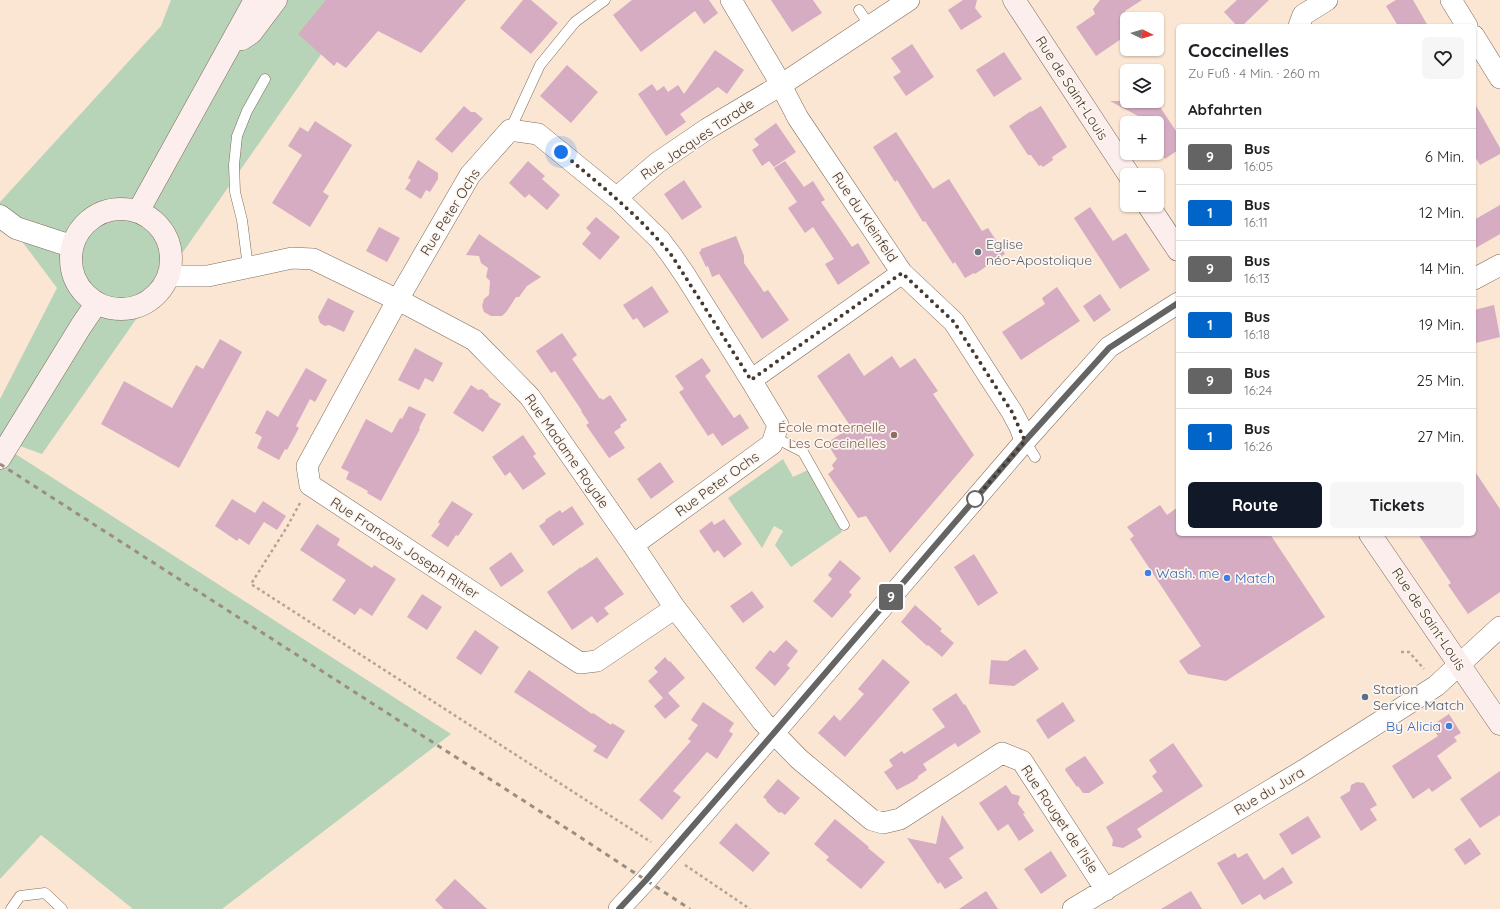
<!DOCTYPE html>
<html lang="de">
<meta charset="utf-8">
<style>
:root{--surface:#fff;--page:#f6f6f6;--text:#202124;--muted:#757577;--line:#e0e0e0;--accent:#111827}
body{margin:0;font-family:Quicksand,sans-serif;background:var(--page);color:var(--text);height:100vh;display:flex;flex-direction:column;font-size:15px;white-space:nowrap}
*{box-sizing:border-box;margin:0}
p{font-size:13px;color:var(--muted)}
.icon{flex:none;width:22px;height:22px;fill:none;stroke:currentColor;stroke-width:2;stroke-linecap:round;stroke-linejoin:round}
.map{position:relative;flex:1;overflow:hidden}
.details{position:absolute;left:1176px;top:24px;width:300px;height:512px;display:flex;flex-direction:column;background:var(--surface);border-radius:6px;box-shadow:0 1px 3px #0004}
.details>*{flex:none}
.badge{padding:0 8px;border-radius:3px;font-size:14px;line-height:26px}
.needle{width:26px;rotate:95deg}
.fabs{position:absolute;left:1120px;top:12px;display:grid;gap:8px}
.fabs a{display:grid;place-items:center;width:44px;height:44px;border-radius:6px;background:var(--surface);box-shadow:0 1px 3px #0004;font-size:20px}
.you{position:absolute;width:20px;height:20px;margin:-10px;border:3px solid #fff;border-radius:50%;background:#1a73e8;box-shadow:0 0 0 6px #1a73e833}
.map>.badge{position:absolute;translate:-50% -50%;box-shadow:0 0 0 2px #fff}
h2{padding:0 12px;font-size:15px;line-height:36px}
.round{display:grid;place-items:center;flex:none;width:42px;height:42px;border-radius:6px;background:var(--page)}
.overview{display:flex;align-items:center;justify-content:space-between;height:68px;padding:0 12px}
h1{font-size:19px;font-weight:700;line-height:30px}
.primary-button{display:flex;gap:8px;margin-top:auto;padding:8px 12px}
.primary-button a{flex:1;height:46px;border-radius:6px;background:var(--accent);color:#fff;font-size:16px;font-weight:700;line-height:46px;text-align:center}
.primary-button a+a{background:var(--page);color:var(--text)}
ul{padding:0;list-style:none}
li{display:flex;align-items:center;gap:12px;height:56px;padding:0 12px;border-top:1px solid var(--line)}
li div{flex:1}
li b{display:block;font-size:15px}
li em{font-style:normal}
li .badge{min-width:44px;font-weight:700;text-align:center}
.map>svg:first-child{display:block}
</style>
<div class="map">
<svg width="1500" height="909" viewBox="0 0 1500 909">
<rect width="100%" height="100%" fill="#fbe6d3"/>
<path fill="#b8d4b8" d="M171 0H359L42 454 0 439V399L57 288 0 212V202L161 26Z
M0 444 451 734 222 909H133L41 835 0 879Z
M783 459 793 477 808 470 842 532 791 567 775 545 783 531 774 526 762 548 728 498Z"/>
<path fill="#d5acc1" d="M326 0H466L421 53 378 31 346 68 337 62 334 66 298 34Z
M523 0H531L558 23 531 54 500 28Z
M632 0H709L718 13 704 24 695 11 641 52 613 15Z
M771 0H813L822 13 792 32Z
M963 0H977L975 8 982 17 961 30 948 10Z
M1100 0H1142L1125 11 1127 15V35L1096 56 1076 27 1095 14 1093 9Z
M1237 0H1269L1242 26H1237L1224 12Z
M1396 0H1413L1428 26H1398L1386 6Z
M912 44 934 77 906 96 893 77 901 72 891 58Z
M715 50 744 70 727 94 718 87 680 114 686 122 666 136 638 94 652 84 657 91 664 86 668 92 678 85 684 94Z
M1004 52 1022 79 994 97 976 70Z
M567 65 598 92 571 123 540 96Z
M1110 101H1156L1178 134V150L1165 159 1157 146V123H1142L1138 116Z
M1474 102 1500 148V154L1480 165 1474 155Z
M464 106 471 112H475L483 119 452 153 435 139Z
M1041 106 1067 147 1052 157 1053 160 1043 167 1041 165 1039 166 1031 155H1028L1009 126 1031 111V112Z
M315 121 352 145 323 192 329 196 310 227 272 203 302 155 288 146 300 127 308 132Z
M776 123 796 152 774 167 769 161 762 166 752 150 759 145 754 139Z
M896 132 933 189 949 179 982 231 988 228 1005 254 975 274 974 273 965 278 955 262 953 264 925 221 923 222 897 180 895 182 873 147Z
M418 160 438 173V179L430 192 426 190 421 199 405 189 411 180 408 178Z
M528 161 545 176 542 179 560 195 547 210 529 194 525 198 509 183Z
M785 161 804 187 813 181 825 200 821 202 842 232 852 247 858 243 870 263 838 285 825 264 834 259 813 227 805 233 788 208 797 202 774 168Z
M684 180 702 207 682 220 664 194Z
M1500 205V234L1474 249V220Z
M1090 207 1113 241 1126 233 1150 270 1120 289 1074 218Z
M596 217 620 237 600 260 582 244 591 233 586 228Z
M379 227 400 238 387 262 366 251Z
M479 234 541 277 527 286 519 297H516L507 311 502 316H491L484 312 482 306 484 299 489 295 490 281 486 277 488 268 481 263 479 256 466 255Z
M736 236 744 256V263L764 292 768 290 789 320 762 339 719 274 712 277 708 266 706 267 699 252 701 251V249Z
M652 286 669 312 644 328 637 318 633 320 623 305Z
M1057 287 1080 321 1021 360 1002 332 1045 304 1042 298Z
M1100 294 1111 310 1094 322 1083 306Z
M328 298 354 311 344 332 329 325 325 326 320 323 318 317Z
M1494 305 1500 337 1476 343 1474 334V310Z
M562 333 577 355 572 359 600 399 601 398 603 400 610 395 627 420 620 425 621 427 614 432 625 448 609 458 586 425 589 423 581 411H582L555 371 551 373 536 351Z
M220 339 242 352 179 468 101 424 124 381 172 408 196 365 203 369Z
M415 348 443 363 433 382 425 378 419 390 398 380Z
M849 353 864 376 892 356 900 368 915 358 938 391 933 394 974 455 890 553 866 516 858 518 828 474 834 469 832 465 837 459 827 443 851 427 817 376Z
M702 358 711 371 705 376 734 418 740 414 749 428 722 446 713 433 708 436 679 392 684 389 675 376Z
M306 368 327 380 315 402 310 399 296 426 299 428 287 450 285 449 279 460 257 448 262 437 255 433 267 410 278 417Z
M471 385 478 390 482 389 488 394 489 397 501 404 483 432 453 413Z
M409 406 426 414 419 428 420 429 381 501 367 493 368 491 346 479 349 472 341 468 366 419 392 433 400 418 402 419Z
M523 435 536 454 533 456 546 474 523 490 510 472 505 476 492 457Z
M660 462 674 482 651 499 637 479Z
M1474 470 1500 509V592L1468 614 1448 585 1451 583 1418 534H1474Z
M232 499 255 513 263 501 286 516 277 530 264 522 249 545 239 538 237 541 215 526Z
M452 501 473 514 458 536 456 535 448 547 431 536 440 524 438 522Z
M1160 505 1167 515 1178 507V534H1270L1325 617 1226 681 1188 674 1179 661 1201 646 1130 539 1134 536 1127 527Z
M572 506 584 524 553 546 539 526 546 521 545 520 560 510 562 513Z
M724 519 742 544 724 558 718 550 714 553 699 531 712 521 714 525Z
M317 524 340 539 337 545 372 568 374 565 396 579 372 616 360 608 355 615 332 600 346 580 300 550Z
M511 552 524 571 501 587 489 568Z
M974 554 998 593 978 606 954 567Z
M597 557 624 594 604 608 609 614 597 623 592 616 572 630 547 592 581 567V568Z
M840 560 861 578 849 592 852 595 832 618 813 601 832 579 828 575Z
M752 591 764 607 743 623 730 606Z
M422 594 442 607 427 630 407 617Z
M915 605 942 629 940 631 954 643 942 657 928 645 927 646 901 622Z
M475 630 499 647 481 675 456 658Z
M786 640 798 651 787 665 790 668 775 686 755 668 770 650 774 653Z
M1025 649 1039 669 1014 686 989 684 991 660 1007 661Z
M665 657 669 662 670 661 685 678 668 693 680 706 665 719 654 706 663 698 648 681 658 672 654 668Z
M883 659 910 682 845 757 818 733 834 715 840 721 864 694 858 689Z
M529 670 592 714 593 713 611 725 612 723 625 731 607 759 593 751 597 746 514 692Z
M956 693 964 705 965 704 981 732 958 747 955 743 923 764 927 770 918 776V778L914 781 897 790 884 772 893 766 889 760 902 751 904 754 945 727 932 709Z
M703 702 734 723 729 731 733 734 717 759 707 752 673 791 681 797 662 820 639 800 691 741 688 739 698 725 691 720Z
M1063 702 1075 721 1048 739 1036 720Z
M1449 714 1461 733 1454 737 1457 741 1437 756 1452 778 1432 792 1429 788 1413 799 1392 766 1438 736 1431 726Z
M1173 743 1203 786 1137 829 1142 837 1123 848 1112 846 1113 840 1106 827 1163 791 1152 776 1157 772 1149 760Z
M1085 756 1104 783 1089 793H1083L1078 786 1077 787 1065 770 1066 768Z
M1500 771V815L1480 828 1460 799Z
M778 779 800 798 785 815 781 812 779 813 766 801 767 800 763 797Z
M1357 782 1364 783 1377 805 1370 809 1377 820 1361 831 1340 797 1350 791 1351 785Z
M1006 785 1012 794 1020 796 1018 804 1025 813 1023 814 1034 831 1019 841 1008 824 998 831 979 803Z
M942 815 964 848 949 858 963 878 945 889 940 882 938 884 907 838 936 844Z
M1308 816 1321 837 1292 855 1279 834Z
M835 819 869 847 868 848 885 862 861 889 826 860 829 857 814 844Z
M736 823 770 853 753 872 719 843Z
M1470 838 1481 854 1465 865 1454 849Z
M1051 851 1067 876 1041 894 1024 869Z
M1235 853 1238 858 1247 853 1264 880 1283 867 1293 883 1264 900 1260 894 1242 905 1217 863Z
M455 879 487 909H444L435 900Z
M986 891 998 909H959Z
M1191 891 1202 909H1161Z"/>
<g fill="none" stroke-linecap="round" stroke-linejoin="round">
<g stroke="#7d6b5a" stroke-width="11">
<path id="service" d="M859 10 870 26
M510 130 540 65 575 22 605 0
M248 267 242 220 235 192 234 165 237 136 247 111 265 79
M774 437 803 452 844 525
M1025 441 1035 457
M11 909 20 896 45 893 62 909"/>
</g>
<g stroke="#7d6b5a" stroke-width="22">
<path id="minor" d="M731 0 775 74 798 118 902 273 954 322 1012 412 1020 427 1025 441
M1451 0 1467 26
M1299 26 1303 15 1327 0
M1474 36 1500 78
M618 199 622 193 657 163 707 129 781 85 909 0
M170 276H208L292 258 313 259 408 305 474 340 530 397 633 545 675 608 763 722 799 759 872 820 883 823 900 819 1002 753 1022 761 1106 890
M1474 279 1500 265
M751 380 902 273
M633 545 772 444 778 425 751 380 685 275 672 256 660 240 618 199 538 134 510 130 470 175 397 301 307 466 310 485 580 663 597 661 675 608
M619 909 646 880 773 734 1025 441 1109 347 1178 303
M1073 909 1304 770 1436 686 1500 627"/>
</g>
<g stroke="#7d6b5a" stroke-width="23">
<path id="tertiary" d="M0 216 16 228 71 246"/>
</g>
<g stroke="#7d6b5a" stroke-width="23">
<path id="secondary" d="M1014 0 1129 175
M242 39 251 33 276 0
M1148 205 1178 250
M71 259a50 50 0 1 1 100 0a50 50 0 1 1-100 0Z
M139 210 255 0
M0 458 81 326 96 304
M1370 534 1500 724"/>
</g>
<path stroke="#b4a495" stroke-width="2.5" stroke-dasharray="3 3" stroke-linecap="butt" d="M300 503 287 527 251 584 651 842
M1401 652H1409L1424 669
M685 865 750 909"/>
<use href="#service" stroke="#fff" stroke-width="10"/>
<use href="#minor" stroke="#fff" stroke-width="21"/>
<use href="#tertiary" stroke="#fff" stroke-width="22"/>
<use href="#secondary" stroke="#fbeeec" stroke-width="22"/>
<path stroke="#9b8d80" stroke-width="3" stroke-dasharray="5 5" stroke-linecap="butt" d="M0 464 566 828 690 909"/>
</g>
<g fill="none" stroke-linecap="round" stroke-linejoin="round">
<g stroke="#fff" stroke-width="9">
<path id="line" d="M619 909 646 880 773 734 1025 441 1109 348 1178 303"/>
</g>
<use href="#line" stroke="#646464" stroke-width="6"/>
<path stroke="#433b33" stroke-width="4" stroke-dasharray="0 7.2" d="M561 152C600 185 640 216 672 256L751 380 902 273 954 322 1012 412 1025 441 975 499"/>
</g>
<circle fill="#6b7280" stroke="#fef6ee" stroke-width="1.5" cx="978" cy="252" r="4"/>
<circle fill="#8d6e63" stroke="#fef6ee" stroke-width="1.5" cx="894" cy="435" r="4"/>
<circle fill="#fff" stroke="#646464" stroke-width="2" cx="975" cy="499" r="8"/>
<g fill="#3f7fe0" stroke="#fef6ee" stroke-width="1.5">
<circle cx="1148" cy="573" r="4"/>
<circle cx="1227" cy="578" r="4"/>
<circle cx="1449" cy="726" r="4"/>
</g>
<circle fill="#5c6f8a" stroke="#fef6ee" stroke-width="1.5" cx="1365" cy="697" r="4"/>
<g text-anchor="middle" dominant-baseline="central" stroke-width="3.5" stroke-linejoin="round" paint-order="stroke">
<g font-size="14" fill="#433b33" stroke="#fef6ee">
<text transform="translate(1072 88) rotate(57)">Rue de Saint-Louis</text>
<text transform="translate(697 139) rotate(-34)">Rue Jacques Tarade</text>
<text transform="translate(450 212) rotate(-58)">Rue Peter Ochs</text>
<text transform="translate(865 217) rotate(56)">Rue du Kleinfeld</text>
<text transform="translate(567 451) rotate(55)">Rue Madame Royale</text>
<text transform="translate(717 484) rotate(-36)">Rue Peter Ochs</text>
<text transform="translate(405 548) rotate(33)">Rue François Joseph Ritter</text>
<text transform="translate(1429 619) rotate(56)">Rue de Saint-Louis</text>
<text transform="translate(1269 791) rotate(-31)">Rue du Jura</text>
<text transform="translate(1060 819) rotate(56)">Rue Rouget de l'Isle</text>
</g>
<g font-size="14" fill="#5b616d" stroke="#fef6ee" text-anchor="start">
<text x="986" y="244">Eglise<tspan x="986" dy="16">néo-Apostolique</tspan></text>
</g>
<g font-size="14" fill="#785e54" stroke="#fef6ee" text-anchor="end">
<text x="886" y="427">École maternelle<tspan x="886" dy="16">Les Coccinelles</tspan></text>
</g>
<g font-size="14" fill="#366cbe" stroke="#fef6ee" text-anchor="start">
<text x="1156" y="573">Wash. me</text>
<text x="1235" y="578">Match</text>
<text x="1441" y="726" text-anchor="end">By Alicia</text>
</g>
<g font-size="14" fill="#4e5e75" stroke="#fef6ee" text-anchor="start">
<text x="1373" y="689">Station<tspan x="1373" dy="16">Service Match</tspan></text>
</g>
</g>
</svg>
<div class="fabs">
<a><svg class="needle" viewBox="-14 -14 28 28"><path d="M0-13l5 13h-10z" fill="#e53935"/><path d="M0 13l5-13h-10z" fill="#757577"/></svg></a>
<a><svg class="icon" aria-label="layers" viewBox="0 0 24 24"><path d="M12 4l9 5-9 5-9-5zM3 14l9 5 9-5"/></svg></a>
<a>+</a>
<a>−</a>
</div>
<div class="you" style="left:561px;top:152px"></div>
<b class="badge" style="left:891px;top:597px;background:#646464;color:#fff">9</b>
<section class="details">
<div class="overview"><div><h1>Coccinelles</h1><p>Zu Fuß · 4 Min. · 260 m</p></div><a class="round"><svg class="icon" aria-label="heart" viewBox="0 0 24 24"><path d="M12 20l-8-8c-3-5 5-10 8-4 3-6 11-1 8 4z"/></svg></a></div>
<h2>Abfahrten</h2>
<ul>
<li><span class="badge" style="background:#646464;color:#fff">9</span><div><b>Bus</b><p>16:05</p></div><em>6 Min.</em></li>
<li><span class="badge" style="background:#0064c8;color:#fff">1</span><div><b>Bus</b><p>16:11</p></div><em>12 Min.</em></li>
<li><span class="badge" style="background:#646464;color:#fff">9</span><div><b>Bus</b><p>16:13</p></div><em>14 Min.</em></li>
<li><span class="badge" style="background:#0064c8;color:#fff">1</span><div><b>Bus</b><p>16:18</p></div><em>19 Min.</em></li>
<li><span class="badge" style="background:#646464;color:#fff">9</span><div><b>Bus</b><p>16:24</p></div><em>25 Min.</em></li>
<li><span class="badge" style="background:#0064c8;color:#fff">1</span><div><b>Bus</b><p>16:26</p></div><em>27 Min.</em></li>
</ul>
<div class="primary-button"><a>Route</a><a>Tickets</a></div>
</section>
</div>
